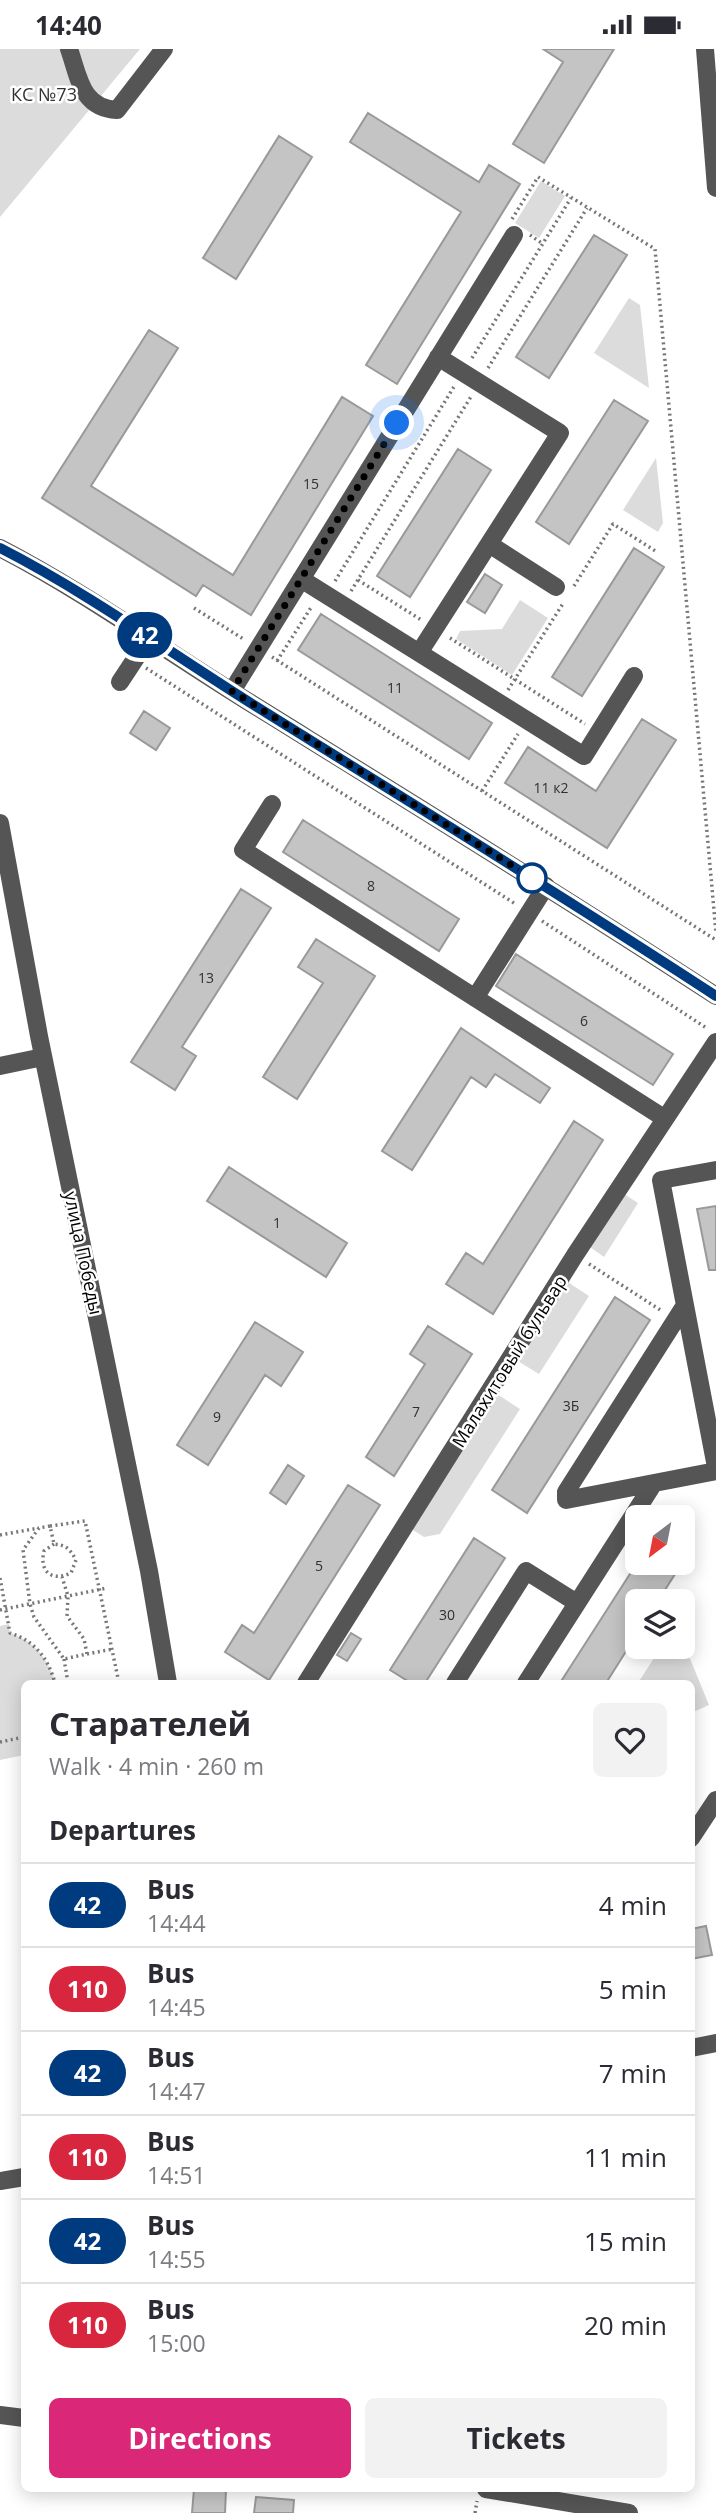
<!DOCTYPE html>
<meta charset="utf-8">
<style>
:root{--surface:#fff;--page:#f2f2f3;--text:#2b2b33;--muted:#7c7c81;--line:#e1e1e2;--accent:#db2777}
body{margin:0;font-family:"Open Sans",sans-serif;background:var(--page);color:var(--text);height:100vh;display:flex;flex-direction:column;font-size:26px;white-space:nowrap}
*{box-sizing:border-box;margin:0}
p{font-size:23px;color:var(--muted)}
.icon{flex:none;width:38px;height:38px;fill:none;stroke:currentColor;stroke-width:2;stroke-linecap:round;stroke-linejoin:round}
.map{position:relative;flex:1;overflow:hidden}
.sheet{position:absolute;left:21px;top:1631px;width:674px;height:812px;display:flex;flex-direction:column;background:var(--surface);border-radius:10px;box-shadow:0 4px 18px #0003}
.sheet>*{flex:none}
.badge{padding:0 14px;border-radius:23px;font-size:24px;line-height:46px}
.needle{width:46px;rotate:212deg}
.fabs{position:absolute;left:625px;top:1456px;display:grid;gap:14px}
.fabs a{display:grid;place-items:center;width:70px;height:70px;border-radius:10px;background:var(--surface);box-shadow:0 4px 18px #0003;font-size:35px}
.you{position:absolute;width:35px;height:35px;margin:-18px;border:5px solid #fff;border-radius:50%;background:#1a73e8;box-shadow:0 0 0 10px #1a73e833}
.map>.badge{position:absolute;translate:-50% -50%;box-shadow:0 0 0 4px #fff}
h2{padding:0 28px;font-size:26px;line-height:63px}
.round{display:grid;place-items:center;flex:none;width:74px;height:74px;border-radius:10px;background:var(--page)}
.head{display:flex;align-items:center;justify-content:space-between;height:119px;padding:0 28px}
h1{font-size:33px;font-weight:700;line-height:52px}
.action{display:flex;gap:14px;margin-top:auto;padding:14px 28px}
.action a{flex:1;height:80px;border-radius:10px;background:var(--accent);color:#fff;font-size:28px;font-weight:700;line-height:80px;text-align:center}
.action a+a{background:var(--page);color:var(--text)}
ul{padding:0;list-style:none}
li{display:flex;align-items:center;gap:21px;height:84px;padding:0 28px;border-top:2px solid var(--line)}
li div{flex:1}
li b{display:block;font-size:26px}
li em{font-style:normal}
li .badge{min-width:77px;font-weight:700;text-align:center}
.status{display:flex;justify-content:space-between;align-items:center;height:49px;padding:0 35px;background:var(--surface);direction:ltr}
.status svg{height:19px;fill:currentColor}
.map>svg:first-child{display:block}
</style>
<div class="status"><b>14:40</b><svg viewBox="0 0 49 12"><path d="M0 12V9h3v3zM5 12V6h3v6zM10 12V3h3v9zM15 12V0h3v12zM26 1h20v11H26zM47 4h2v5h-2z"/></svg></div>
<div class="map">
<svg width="716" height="2464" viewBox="0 0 716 2464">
<rect width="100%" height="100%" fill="#fff"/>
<path fill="#dcdcdc" d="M0 0H140L0 168Z
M541 132 565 147 539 189 515 174Z
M629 249 640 256 649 339 594 304Z
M656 409 663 474 658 483 623 461Z
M520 551 548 569 512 626 456 590 460 582 502 580Z
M621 1143 638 1154 604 1208 587 1196Z
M566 1232 589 1247 539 1325 516 1311Z
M494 1343 520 1360 440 1485 424 1488 408 1478Z
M9 1575 10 1584C35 1593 48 1609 55 1634H24V1706L0 1711V1577Z
M684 1595 709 1656 691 1664V1634H638L654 1609Z"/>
<path fill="#c4c4c4" stroke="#999" stroke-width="2" d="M543 0H614L544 114 513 95 563 13Z
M368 64 479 133 489 116 520 135 397 335 366 316 461 163 350 93Z
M279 87 312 108 236 230 203 209Z
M594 186 627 206 549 329 516 308Z
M149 281 178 299 91 437 233 526 342 348 373 367 251 566 203 536 196 547 42 449Z
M614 351 648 372 569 495 536 473Z
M458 400 491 421 410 548 377 527Z
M634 499 664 518 582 647 552 628Z
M485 525 502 536 485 564 467 553Z
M321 565 492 674 469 710 298 601Z
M144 662 170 679 156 701 130 684Z
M642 670 676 691 607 799 505 734 528 698 596 742Z
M303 771 459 870 439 902 283 803Z
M241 840 271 859 182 998 196 1007 175 1041 131 1013Z
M316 890 375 927 297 1050 263 1028 323 934 298 918Z
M516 905 673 1005 653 1036 496 937Z
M461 979 550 1039 540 1054 495 1025 486 1038 471 1028 412 1121 382 1102Z
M574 1072 603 1091 493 1265 446 1235 466 1204 483 1215Z
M229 1118 347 1194 326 1228 207 1152Z
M716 1157V1221H709L697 1160Z
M615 1248 650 1271 527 1464 492 1441Z
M255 1273 303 1303 281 1337 265 1326 208 1416 177 1396Z
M428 1277 472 1305 394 1427 366 1408 425 1315 410 1305Z
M288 1416 304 1427 286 1455 270 1444Z
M348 1436 380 1456 269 1631 225 1603 242 1576 254 1584Z
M474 1489 505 1509 425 1634H411L390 1621Z
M637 1514H682L658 1552H637V1585L606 1634H560Z
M351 1584 361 1590 347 1612 337 1606Z
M706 1877 712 1906 691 1910V1880Z
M194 2440 226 2441 225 2464H192Z
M256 2448 294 2451 293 2464H254Z"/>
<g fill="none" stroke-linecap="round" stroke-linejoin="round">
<path stroke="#777" stroke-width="3.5" stroke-dasharray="2 3.5" stroke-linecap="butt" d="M512 170 538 128 655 200 716 884
M530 186 543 195
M472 309 571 149
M488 319 587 159
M358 531 423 572
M335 532 455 336
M574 537 613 475 657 503
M351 542 472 346
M194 559 245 591
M450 589 585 675
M272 608 716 891
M277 612 312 557
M146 619 514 854
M508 641 564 553
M482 742 518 685
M542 872 708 980
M589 1215 662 1262
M50 1477 85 1472 119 1634
M0 1486 39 1479
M54 1495 44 1502C39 1523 52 1533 71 1524L76 1511C70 1500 66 1496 54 1495L50 1477 39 1479 23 1501 30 1555 34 1568 64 1610 87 1605 84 1590 67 1567 68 1547 62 1528
M0 1529 10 1584C35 1592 48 1609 55 1634
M0 1561 107 1539
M87 1605 113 1600
M64 1610 68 1634
M0 1693 24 1688
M475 2464 477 2452"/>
<path stroke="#555" stroke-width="18" d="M69 0C79 28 81 59 117 61L164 0
M705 0 716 139
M489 495 556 538
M0 499C85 543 163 600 244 650 402 748 560 845 716 947
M301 530 584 707 634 627
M419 604 560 384 438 308
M120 633 149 589
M232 642 514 186
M272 755 243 801 664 1069
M0 774 39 987 149 1522 168 1634
M475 949 546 837
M0 1017 43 1008
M716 1121 661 1131 716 1418
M685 1256 566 1443V1451L716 1422
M306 1634 575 1206 716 993
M455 1634 526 1522 577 1554
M526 1634 654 1434
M691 1789 716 1751
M691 1999 716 1994
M0 2132 24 2128
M0 2366 24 2369
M486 2440 629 2464"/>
</g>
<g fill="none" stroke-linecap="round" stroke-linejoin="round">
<g stroke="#fff" stroke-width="16">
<path id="line" d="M0 499C90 545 172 605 257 658 411 754 565 848 716 947"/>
</g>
<use href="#line" stroke="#003b80" stroke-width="10"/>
<path stroke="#000" stroke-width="7" stroke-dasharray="0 12.6" d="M397 374 232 642 532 829"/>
</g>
<circle fill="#fff" stroke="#003b80" stroke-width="3.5" cx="532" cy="829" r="14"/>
<g text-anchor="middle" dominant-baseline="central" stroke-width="5" stroke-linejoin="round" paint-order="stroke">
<g font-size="14" fill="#313131">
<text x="311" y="434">15</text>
<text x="395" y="638">11</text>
<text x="551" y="738">11 к2</text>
<text x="371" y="836">8</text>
<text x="206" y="928">13</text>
<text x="584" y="971">6</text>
<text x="277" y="1173">1</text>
<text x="571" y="1356">3Б</text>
<text x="416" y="1362">7</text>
<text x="217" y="1367">9</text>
<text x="319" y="1516">5</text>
<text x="447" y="1565">30</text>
</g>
<g font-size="18" fill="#333" stroke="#fff">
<text x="44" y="45">КС №73</text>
</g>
<g font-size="18" fill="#000" stroke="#fff">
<text transform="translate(84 1204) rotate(78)">улица Победы</text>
<text transform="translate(509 1312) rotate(-58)">Малахитовый бульвар</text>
</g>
</g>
</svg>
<div class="fabs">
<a><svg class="needle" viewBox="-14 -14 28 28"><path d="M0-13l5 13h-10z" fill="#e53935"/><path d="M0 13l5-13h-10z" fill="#7c7c81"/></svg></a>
<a><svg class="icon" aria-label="layers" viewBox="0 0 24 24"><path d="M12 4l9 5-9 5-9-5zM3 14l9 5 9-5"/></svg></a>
</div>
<div class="you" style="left:397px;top:374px"></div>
<b class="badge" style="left:145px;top:586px;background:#003b80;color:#fff">42</b>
<section class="sheet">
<div class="head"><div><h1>Старателей</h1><p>Walk · 4 min · 260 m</p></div><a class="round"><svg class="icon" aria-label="heart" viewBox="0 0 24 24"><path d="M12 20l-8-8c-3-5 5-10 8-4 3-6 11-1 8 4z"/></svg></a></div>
<h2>Departures</h2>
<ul>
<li><span class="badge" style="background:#003b80;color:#fff">42</span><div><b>Bus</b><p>14:44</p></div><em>4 min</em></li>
<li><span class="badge" style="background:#d7263d;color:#fff">110</span><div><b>Bus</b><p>14:45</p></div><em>5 min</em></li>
<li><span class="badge" style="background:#003b80;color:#fff">42</span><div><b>Bus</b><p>14:47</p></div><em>7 min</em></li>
<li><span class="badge" style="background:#d7263d;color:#fff">110</span><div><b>Bus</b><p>14:51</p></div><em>11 min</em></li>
<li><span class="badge" style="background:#003b80;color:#fff">42</span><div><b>Bus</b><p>14:55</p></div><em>15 min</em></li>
<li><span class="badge" style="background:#d7263d;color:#fff">110</span><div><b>Bus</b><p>15:00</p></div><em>20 min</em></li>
</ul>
<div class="action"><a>Directions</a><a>Tickets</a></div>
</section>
</div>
